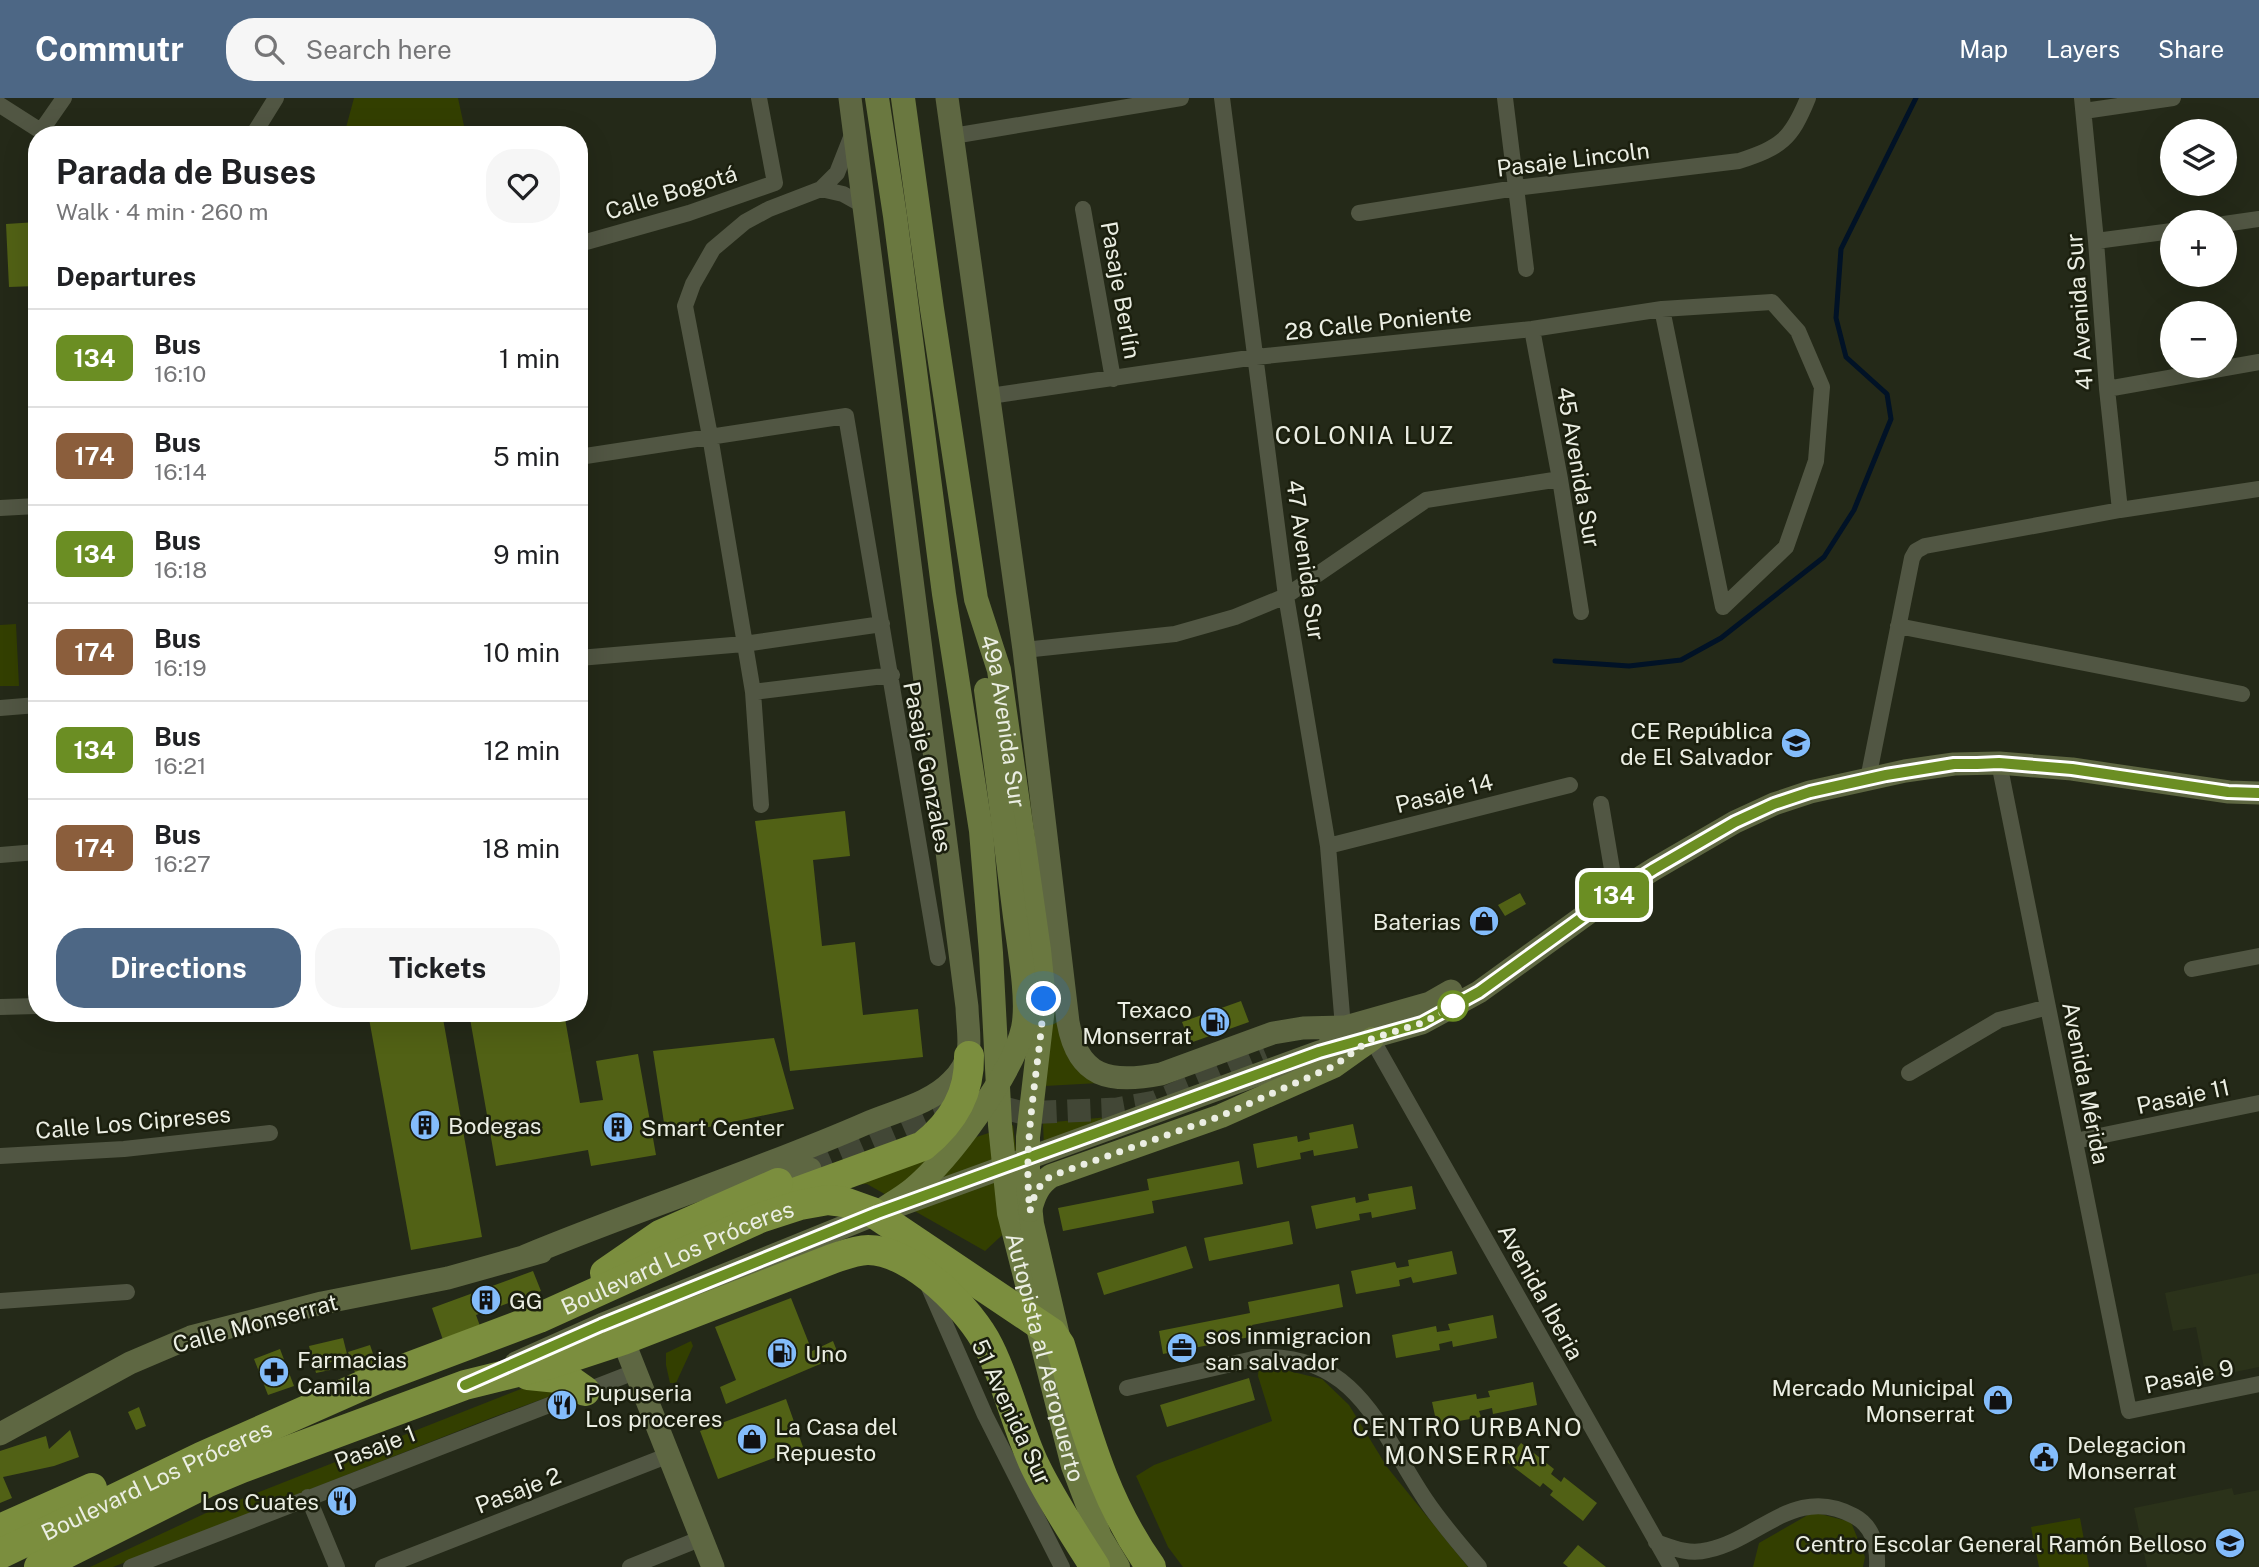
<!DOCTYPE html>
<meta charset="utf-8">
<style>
:root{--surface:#fff;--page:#f6f6f6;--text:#202124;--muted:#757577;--line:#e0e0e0;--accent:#4d6785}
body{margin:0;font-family:"Public Sans",sans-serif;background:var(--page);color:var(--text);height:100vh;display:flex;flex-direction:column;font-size:26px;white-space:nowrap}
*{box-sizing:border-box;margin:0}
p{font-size:23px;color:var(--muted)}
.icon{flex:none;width:38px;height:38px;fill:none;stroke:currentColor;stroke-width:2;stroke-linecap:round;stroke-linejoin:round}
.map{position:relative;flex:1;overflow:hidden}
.drawer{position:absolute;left:28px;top:28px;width:560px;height:896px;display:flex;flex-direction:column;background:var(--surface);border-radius:28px;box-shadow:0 7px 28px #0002}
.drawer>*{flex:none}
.badge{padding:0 14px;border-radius:10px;font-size:24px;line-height:46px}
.tools{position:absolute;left:2160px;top:21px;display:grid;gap:14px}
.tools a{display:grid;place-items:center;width:77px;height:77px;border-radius:50%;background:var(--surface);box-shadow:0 7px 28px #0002;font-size:35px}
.you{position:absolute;width:35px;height:35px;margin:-18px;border:5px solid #fff;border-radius:50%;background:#1a73e8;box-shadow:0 0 0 10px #1a73e833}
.map>.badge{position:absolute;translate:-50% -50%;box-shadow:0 0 0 4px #fff}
h2{padding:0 28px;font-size:26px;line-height:63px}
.round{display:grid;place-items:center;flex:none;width:74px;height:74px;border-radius:28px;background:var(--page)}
.summary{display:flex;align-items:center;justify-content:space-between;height:119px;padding:0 28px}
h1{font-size:33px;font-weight:700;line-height:52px}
.action{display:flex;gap:14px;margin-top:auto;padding:14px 28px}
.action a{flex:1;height:80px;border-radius:28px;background:var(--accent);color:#fff;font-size:28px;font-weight:700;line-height:80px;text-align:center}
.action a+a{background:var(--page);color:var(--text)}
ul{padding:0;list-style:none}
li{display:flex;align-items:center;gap:21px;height:98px;padding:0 28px;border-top:2px solid var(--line)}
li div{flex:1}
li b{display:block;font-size:26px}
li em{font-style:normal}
li .badge{min-width:77px;font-weight:700;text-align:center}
header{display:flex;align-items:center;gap:42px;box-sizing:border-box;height:98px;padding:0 35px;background:var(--accent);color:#fff}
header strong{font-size:33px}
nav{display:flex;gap:38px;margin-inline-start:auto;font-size:24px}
.search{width:490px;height:63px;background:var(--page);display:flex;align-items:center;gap:18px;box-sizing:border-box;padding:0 24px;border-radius:28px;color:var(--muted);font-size:26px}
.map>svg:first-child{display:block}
</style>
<header>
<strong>Commutr</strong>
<div class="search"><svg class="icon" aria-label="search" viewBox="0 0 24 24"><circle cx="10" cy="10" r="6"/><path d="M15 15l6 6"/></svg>Search here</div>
<nav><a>Map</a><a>Layers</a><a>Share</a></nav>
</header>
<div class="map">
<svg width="2259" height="1469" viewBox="0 0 2259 1469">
<rect width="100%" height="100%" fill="#242918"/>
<path fill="#2b321a" d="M2259 1175V1269L2206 1280 2196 1229 2173 1233 2165 1195Z
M2232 1390 2234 1397 2259 1392V1469H2147L2134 1410Z"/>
<path fill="#333f00" d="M354 0H458L466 37H344Z
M16 526 19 588H0V527Z
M1023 642 1062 920 1099 985 1045 988 1051 871Z
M1130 1017 1044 1050 1043 1025Z
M1013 1027 1024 1117 985 1153 867 1086 827 1088Z
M691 1243 693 1248 676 1285H670L666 1267V1255Z
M1259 1266 1322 1281 1349 1307 1387 1369 1468 1469H1183L1168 1449 1136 1378 1154 1367 1272 1323 1258 1278Z
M531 1287 564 1293 491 1320 113 1469H90L206 1415Z
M1813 1414 1851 1424 1865 1459 1863 1469H1753L1759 1445Z
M2080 1420 2089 1469H2039L2031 1429Z"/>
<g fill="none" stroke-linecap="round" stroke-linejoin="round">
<path stroke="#011226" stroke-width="5" d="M1555 563 1629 568 1681 562 1721 540 1824 459 1854 412 1891 321 1887 296 1846 259 1836 220 1841 151 1916 0"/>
</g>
<path fill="#516115" d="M37 124V188L9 189 6 126Z
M845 713 850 758 813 762 822 848 855 844 863 917 918 911 923 959 790 973 755 723Z
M1520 795 1526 806 1505 818 1498 807Z
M1486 814 1492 827 1481 832 1475 819Z
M1241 903 1249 924 1190 945 1182 924Z
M368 915H442L482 1139 411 1152Z
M469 915H564L580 1005 603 1002 596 963 638 956 656 1057 591 1068 588 1052 496 1068Z
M774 940 794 1011 666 1038 653 953Z
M1353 1026 1358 1050 1314 1058 1313 1052 1300 1055 1301 1061 1257 1070 1253 1046 1297 1038 1298 1044 1310 1041 1309 1035Z
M1239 1063 1243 1086 1152 1103 1154 1115 1063 1133 1058 1110 1149 1092 1147 1081Z
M1412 1088 1416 1111 1372 1120 1371 1114 1359 1116 1360 1122 1316 1131 1311 1108 1355 1099 1356 1105 1369 1102 1368 1096Z
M1289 1123 1293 1146 1209 1163 1204 1140Z
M1186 1148 1193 1170 1104 1197 1097 1175Z
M1452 1153 1457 1176 1413 1185 1411 1179 1399 1182 1400 1188 1356 1196 1351 1173 1395 1164 1397 1170 1409 1168 1408 1162Z
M533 1173 541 1193 476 1217 480 1228 443 1242 432 1210Z
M1339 1186 1343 1209 1252 1227 1255 1238 1163 1256 1159 1233 1250 1215 1248 1204Z
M791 1200 812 1253 833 1243 839 1258 726 1306 720 1289 736 1282 715 1229Z
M1493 1217 1497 1240 1453 1249 1452 1243 1439 1246 1440 1252 1396 1260 1392 1237 1436 1228 1437 1234 1450 1232 1448 1226Z
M343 1240 348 1260 328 1265 330 1272 316 1275 309 1248Z
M370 1247 379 1273 357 1280 348 1254Z
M280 1251 294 1288 268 1297 254 1261Z
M1249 1280 1255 1302 1167 1329 1160 1307Z
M1533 1284 1537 1307 1493 1316 1492 1310 1479 1313 1481 1319 1437 1327 1432 1304 1476 1296 1477 1301 1490 1299 1488 1293Z
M786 1301 803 1349 718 1381 700 1333Z
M139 1309 146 1328 136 1332 128 1314Z
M70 1332 79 1359 54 1368 3 1379 12 1400 0 1405V1353L46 1338 49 1351Z
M1521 1345 1554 1371 1551 1376 1561 1384 1564 1379 1597 1405 1583 1423 1550 1397 1553 1393 1543 1385 1540 1389 1507 1364Z
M347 1387 354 1408 332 1414 330 1405 336 1394Z
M1578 1447 1606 1469H1568L1563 1465Z"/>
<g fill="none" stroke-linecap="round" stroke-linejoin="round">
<path stroke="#424736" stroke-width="23" stroke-dasharray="23 11" stroke-linecap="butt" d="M810 1071 931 1019 966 1007 981 1004 1023 1015 1117 1011 1155 1004 1266 957"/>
<path stroke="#515643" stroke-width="16" d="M1222 0 1286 498 1328 748 1343 929
M1505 0 1526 171
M2082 0 2096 143 2107 291 2120 412
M0 7 47 37
M2084 13 2173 0
M41 33 64 0
M253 37 276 0
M953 38 1181 0
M821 91 843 96 861 106 863 113
M1083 111 1113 281
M1359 115 1516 90 1739 63C1781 49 1791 42 1808 0
M2224 126 2259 121
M2096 143 2172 133
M579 146 689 115 775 85 759 0
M1662 211 1723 509
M1532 231 1560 381 1581 514
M2107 291 2259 264
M990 298 1256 259 1532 231 1662 211 1772 204 1798 233 1822 289 1816 363 1786 449 1723 509
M579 359 846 318 938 860
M0 410 37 408
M1898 528 2242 596
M1024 552 1175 536 1235 519 1286 498 1426 402 1560 381
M579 560 744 546 882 526
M753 594 892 577
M0 610 37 607
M1999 665 2129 1313 2259 1286
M1868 681 1912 460 1916 453 1925 448 2120 412 2259 391
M1601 706 1616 795
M761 707 753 594 710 338 685 208 693 186 713 151 745 124 769 111 821 91 837 75 852 37
M1328 748 1570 687
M0 757 37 754
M2192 871 2259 858
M0 909 37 908
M1372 941 1671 1469
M1909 975 1999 922 2048 909
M2075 1043 2259 1005
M0 1058 124 1051 270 1035
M928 1187 985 1317 1062 1469
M0 1203 127 1194
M1127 1290 1262 1259C1359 1257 1380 1334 1425 1401 1441 1425 1460 1447 1479 1469
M308 1399 337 1469
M1656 1444C1673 1450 1689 1457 1708 1452 1760 1441 1796 1386 1854 1418 1873 1428 1878 1449 1877 1469
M131 1469 637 1273
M383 1469 669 1357
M630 1469 702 1440"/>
<path stroke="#5e6742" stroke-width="23" d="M947 0 1024 552 1068 924C1078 980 1110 986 1161 976L1273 935 1303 930 1343 929
M1328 934 1430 905 1451 893
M765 1089 810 1071
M525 1158C638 1111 755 1074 867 1025 895 1013 930 1006 952 983 976 959 968 941 967 909L850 0
M623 1242 713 1469
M516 1265 601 1227 878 1115 1319 954 1422 925 1479 894 1616 795 1654 771 1735 724 1774 706 1810 694 1905 673 1954 666 1999 665 2072 671 2229 694 2259 695
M0 1336 130 1265 191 1239 322 1205 448 1180 541 1154"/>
<g stroke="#6a7840" stroke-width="24">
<path id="s1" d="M877 0 895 118 944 496 981 733 991 855 1000 1027 1009 1115 1073 1368 1100 1439 1118 1469"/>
<path id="s2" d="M903 0 932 211 976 501 999 572 1039 852 1044 901 1028 1039V1088L1032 1126 1060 1247"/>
<path d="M1030 1112C1034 1097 1038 1087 1051 1078L1221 1018 1334 968 1372 941"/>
<path d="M878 1115C889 1107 902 1100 913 1091 949 1062 1013 975 1023 930 1029 902 1019 849 1015 819 1006 743 996 668 986 592"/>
</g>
<g stroke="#7b8e3e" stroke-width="30">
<path d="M794 1095 923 1048C953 1024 970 996 969 958"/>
<path d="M605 1175 660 1137 778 1085"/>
<path d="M528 1277 568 1281 585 1293"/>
<path d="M0 1431 92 1390"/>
<path id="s3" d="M0 1456 201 1359 377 1281 539 1220 760 1120 800 1107 828 1102 844 1104 872 1114 1052 1235 1060 1247C1085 1327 1101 1399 1151 1469"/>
<path d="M39 1469 206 1385 242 1370 465 1287 550 1266 623 1242 832 1161C844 1157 856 1152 868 1152 912 1152 971 1212 989 1249 1008 1287 1017 1330 1035 1368 1052 1403 1074 1436 1095 1469"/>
</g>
</g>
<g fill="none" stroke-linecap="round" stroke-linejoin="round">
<g stroke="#fff" stroke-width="16">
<path id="line" d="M465 1287 601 1227 877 1115 1319 954 1422 925 1479 894 1616 795 1654 771 1735 724 1774 706 1810 694 1886 677 1954 666H1977L1999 665 2072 671 2228 694 2259 695"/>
</g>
<use href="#line" stroke="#6b8e23" stroke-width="10"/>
<path stroke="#ebeee3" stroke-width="7" stroke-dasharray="0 12.6" d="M1044 901C1039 972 1022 1041 1030 1113 1034 1097 1038 1087 1051 1078L1221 1018 1334 968 1371 941 1422 925 1460 905 1453 908"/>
</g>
<defs>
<g id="school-disc" transform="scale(1.575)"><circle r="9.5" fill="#83bcfb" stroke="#1b1f0e"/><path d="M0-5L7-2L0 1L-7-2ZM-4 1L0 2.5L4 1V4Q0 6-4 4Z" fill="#111"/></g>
<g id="shop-disc" transform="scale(1.575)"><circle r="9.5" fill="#83bcfb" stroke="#1b1f0e"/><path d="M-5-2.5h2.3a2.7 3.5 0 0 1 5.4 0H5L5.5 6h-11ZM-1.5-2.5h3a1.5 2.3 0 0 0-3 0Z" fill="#111"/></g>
<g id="fuel-disc" transform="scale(1.575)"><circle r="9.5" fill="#83bcfb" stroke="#1b1f0e"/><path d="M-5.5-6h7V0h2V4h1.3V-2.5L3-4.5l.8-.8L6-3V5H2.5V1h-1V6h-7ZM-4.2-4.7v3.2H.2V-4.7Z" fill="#111"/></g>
<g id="building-disc" transform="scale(1.575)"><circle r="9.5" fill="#83bcfb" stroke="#1b1f0e"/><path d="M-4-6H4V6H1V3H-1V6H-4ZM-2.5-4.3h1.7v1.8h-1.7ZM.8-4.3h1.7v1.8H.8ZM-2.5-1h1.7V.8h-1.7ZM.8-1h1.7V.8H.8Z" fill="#111"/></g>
<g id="office-disc" transform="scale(1.575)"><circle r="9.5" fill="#83bcfb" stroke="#1b1f0e"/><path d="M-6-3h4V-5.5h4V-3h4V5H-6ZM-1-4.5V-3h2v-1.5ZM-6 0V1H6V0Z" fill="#111"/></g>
<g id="pharmacy-disc" transform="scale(1.575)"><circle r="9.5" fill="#83bcfb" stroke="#1b1f0e"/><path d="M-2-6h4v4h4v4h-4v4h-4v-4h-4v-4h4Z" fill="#111"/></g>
<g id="restaurant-disc" transform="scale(1.575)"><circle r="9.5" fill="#83bcfb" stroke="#1b1f0e"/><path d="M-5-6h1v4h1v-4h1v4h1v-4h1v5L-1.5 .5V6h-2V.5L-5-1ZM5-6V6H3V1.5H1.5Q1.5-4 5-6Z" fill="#111"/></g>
<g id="civic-disc" transform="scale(1.575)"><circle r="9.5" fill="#83bcfb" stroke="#1b1f0e"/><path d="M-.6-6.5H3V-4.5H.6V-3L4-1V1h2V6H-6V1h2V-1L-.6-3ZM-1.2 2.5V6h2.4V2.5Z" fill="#111"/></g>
</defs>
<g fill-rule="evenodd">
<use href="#school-disc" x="1796" y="645"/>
<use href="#shop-disc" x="1484" y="823"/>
<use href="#fuel-disc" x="1215" y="924"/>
<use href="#building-disc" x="425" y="1027"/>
<use href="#building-disc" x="618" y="1029"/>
<use href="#building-disc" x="486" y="1202"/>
<use href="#office-disc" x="1182" y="1250"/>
<use href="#fuel-disc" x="782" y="1255"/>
<use href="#pharmacy-disc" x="274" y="1274"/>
<use href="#shop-disc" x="1998" y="1302"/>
<use href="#restaurant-disc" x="562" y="1307"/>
<use href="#shop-disc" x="752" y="1341"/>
<use href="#civic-disc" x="2044" y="1359"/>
<use href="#restaurant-disc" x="342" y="1403"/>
<use href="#school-disc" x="2230" y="1445"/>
</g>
<circle fill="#fff" stroke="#6b8e23" stroke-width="3.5" cx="1453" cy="908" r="14"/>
<g text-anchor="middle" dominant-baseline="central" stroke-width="5" stroke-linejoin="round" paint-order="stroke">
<g font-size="23" fill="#ebeee3" stroke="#1b1f0e">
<text transform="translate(1573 61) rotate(-7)">Pasaje Lincoln</text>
<text transform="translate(671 94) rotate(-17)">Calle Bogotá</text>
<text transform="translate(1121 192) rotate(80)">Pasaje Berlín</text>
<text transform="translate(2079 214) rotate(-94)">41 Avenida Sur</text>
<text transform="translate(1378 224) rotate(-6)">28 Calle Poniente</text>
<text transform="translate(1579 369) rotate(80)">45 Avenida Sur</text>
<text transform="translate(1306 462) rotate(82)">47 Avenida Sur</text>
<text stroke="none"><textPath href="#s2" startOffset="632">49a Avenida Sur</textPath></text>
<text transform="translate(928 669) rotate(79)">Pasaje Gonzales</text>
<text transform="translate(1444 695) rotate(-14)">Pasaje 14</text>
<text transform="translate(2086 985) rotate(79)">Avenida Mérida</text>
<text transform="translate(2183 998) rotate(-12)">Pasaje 11</text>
<text transform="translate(133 1024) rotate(-5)">Calle Los Cipreses</text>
<text stroke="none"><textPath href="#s3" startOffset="740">Boulevard Los Próceres</textPath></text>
<text transform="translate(1541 1194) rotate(61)">Avenida Iberia</text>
<text transform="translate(255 1225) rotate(-15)">Calle Monserrat</text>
<text stroke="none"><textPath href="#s1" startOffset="1272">Autopista al Aeropuerto</textPath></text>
<text transform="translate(2189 1278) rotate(-12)">Pasaje 9</text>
<text transform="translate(1012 1314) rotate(65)">51 Avenida Sur</text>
<text transform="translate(375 1349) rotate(-21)">Pasaje 1</text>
<text stroke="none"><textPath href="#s3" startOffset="173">Boulevard Los Próceres</textPath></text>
<text transform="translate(518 1392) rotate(-21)">Pasaje 2</text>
</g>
<g font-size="23" fill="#ebeee3" stroke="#1b1f0e" text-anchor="start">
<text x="1773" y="632" text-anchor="end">CE República<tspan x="1773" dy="26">de El Salvador</tspan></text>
<text x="1461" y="823" text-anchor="end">Baterias</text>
<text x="1192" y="911" text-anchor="end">Texaco<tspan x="1192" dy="26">Monserrat</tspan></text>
<text x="448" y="1027">Bodegas</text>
<text x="641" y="1029">Smart Center</text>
<text x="509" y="1202">GG</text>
<text x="1205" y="1237">sos inmigracion<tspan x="1205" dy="26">san salvador</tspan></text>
<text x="805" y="1255">Uno</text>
<text x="297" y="1261">Farmacias<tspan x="297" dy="26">Camila</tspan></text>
<text x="1975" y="1289" text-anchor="end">Mercado Municipal<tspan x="1975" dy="26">Monserrat</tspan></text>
<text x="585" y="1294">Pupuseria<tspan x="585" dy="26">Los proceres</tspan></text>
<text x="775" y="1328">La Casa del<tspan x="775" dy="26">Repuesto</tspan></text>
<text x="2067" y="1346">Delegacion<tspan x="2067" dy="26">Monserrat</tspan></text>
<text x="319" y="1403" text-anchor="end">Los Cuates</text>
<text x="2207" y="1445" text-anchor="end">Centro Escolar General Ramón Belloso</text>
</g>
<g font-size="24" letter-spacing="2" fill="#ebeee3" stroke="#1b1f0e">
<text x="1365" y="337">COLONIA LUZ</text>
<text x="1468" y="1329">CENTRO URBANO<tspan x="1468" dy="28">MONSERRAT</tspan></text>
</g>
</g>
</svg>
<div class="tools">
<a><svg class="icon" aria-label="layers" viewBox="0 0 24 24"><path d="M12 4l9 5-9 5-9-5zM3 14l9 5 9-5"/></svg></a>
<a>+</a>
<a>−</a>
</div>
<div class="you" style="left:1044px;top:901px"></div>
<b class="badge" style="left:1614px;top:797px;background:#6b8e23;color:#fff">134</b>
<section class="drawer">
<div class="summary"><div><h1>Parada de Buses</h1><p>Walk · 4 min · 260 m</p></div><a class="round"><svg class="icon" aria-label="heart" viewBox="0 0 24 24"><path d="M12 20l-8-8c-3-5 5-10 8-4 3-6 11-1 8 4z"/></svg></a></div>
<h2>Departures</h2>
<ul>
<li><span class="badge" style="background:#6b8e23;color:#fff">134</span><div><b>Bus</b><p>16:10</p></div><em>1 min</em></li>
<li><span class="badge" style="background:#8b5e3c;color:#fff">174</span><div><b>Bus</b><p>16:14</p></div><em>5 min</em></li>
<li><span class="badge" style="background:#6b8e23;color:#fff">134</span><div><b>Bus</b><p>16:18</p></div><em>9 min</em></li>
<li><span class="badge" style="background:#8b5e3c;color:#fff">174</span><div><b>Bus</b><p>16:19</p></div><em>10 min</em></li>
<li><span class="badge" style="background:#6b8e23;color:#fff">134</span><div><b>Bus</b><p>16:21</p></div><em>12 min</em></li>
<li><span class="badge" style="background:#8b5e3c;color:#fff">174</span><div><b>Bus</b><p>16:27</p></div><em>18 min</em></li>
</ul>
<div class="action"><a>Directions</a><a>Tickets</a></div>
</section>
</div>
